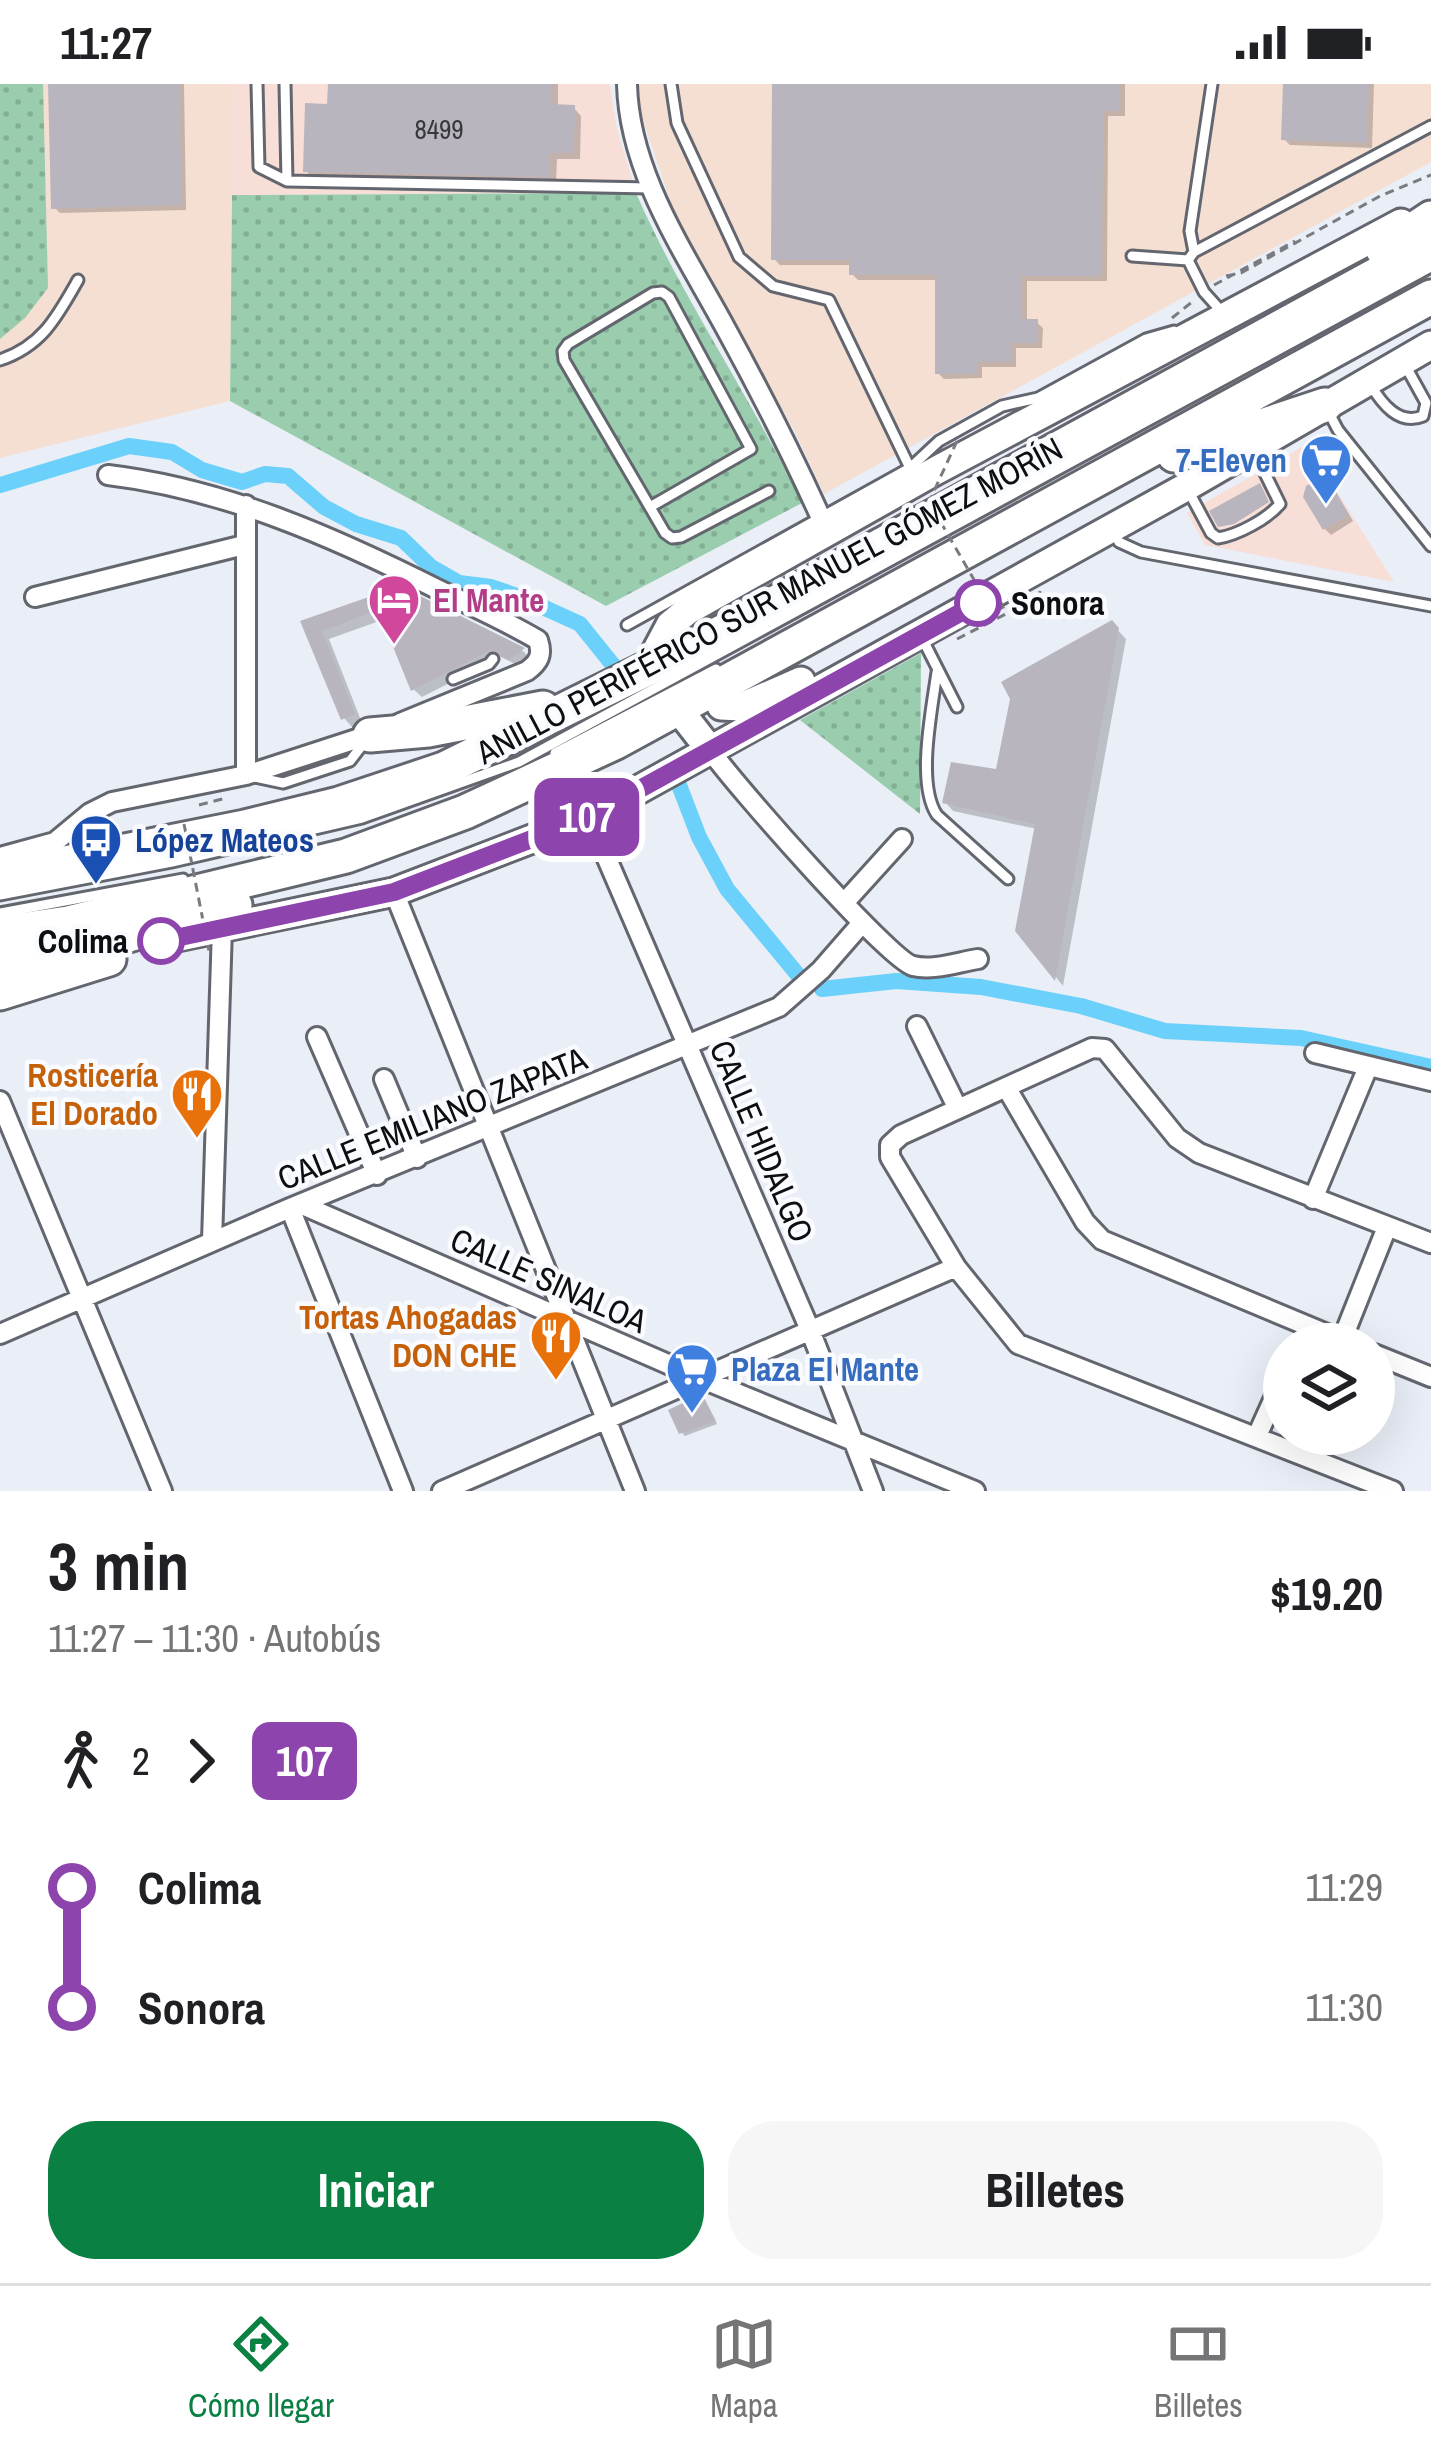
<!DOCTYPE html>
<html lang="es">
<meta charset="utf-8">
<style>
:root{--surface:#fff;--page:#f6f6f6;--text:#202124;--muted:#757577;--line:#e0e0e0;--accent:#0b8043}
body{margin:0;font-family:"Archivo Narrow",sans-serif;background:var(--page);color:var(--text);height:100vh;display:flex;flex-direction:column;font-size:45px;white-space:nowrap}
*{box-sizing:border-box;margin:0}
p{font-size:39px;color:var(--muted)}
.icon{flex:none;width:66px;height:66px;fill:none;stroke:currentColor;stroke-width:2;stroke-linecap:round;stroke-linejoin:round}
.map{position:relative;height:1407px;overflow:hidden}
.details{display:flex;flex-direction:column;background:var(--surface);flex:1}
.details>*{flex:none}
.badge{padding:0 24px;border-radius:18px;font-size:42px;line-height:78px}
.tools{position:absolute;left:1263px;top:1239px;display:grid;gap:24px}
.tools a{display:grid;place-items:center;width:132px;height:132px;border-radius:50%;background:var(--surface);box-shadow:0 12px 48px #0002;font-size:60px}
.map>.badge{position:absolute;translate:-50% -50%;box-shadow:0 0 0 6px #fff}
.legs{display:flex;align-items:center;gap:18px;height:132px;padding:0 48px;font-size:39px}
.legs p{margin-inline-start:auto}
.overview{display:flex;align-items:center;justify-content:space-between;height:204px;padding:0 48px}
h1{font-size:66px;font-weight:700;line-height:90px}
.button{display:flex;gap:24px;margin-top:auto;padding:24px 48px}
.button a{flex:1;height:138px;border-radius:48px;background:var(--accent);color:#fff;font-size:48px;font-weight:700;line-height:138px;text-align:center}
.button a+a{background:var(--page);color:var(--text)}
ul{padding:0 48px;list-style:none}
li{display:flex;align-items:center;gap:42px;height:120px;font-size:45px}
li i{display:grid;place-items:center;width:18px;height:100%;margin:0 15px;background:currentColor}
li i::after{content:'';width:30px;height:30px;margin:-15px;border:9px solid;border-radius:50%;background:var(--surface)}
li p{margin-inline-start:auto}
li:first-child i{background:linear-gradient(#0000 50%,currentColor 0)}
li:last-child i{background:linear-gradient(currentColor 50%,#0000 0)}
.status{display:flex;justify-content:space-between;align-items:center;height:84px;padding:0 60px;background:var(--surface);direction:ltr}
.status svg{height:33px;fill:currentColor}
.dock{display:flex;justify-content:space-around;align-items:center;height:168px;border-top:3px solid var(--line);background:var(--surface);font-size:33px;color:var(--muted)}
.dock a{display:grid;justify-items:center;gap:6px}
.dock .active{color:var(--accent)}
.map>svg:first-child{display:block}
</style>
<div class="status"><b>11:27</b><svg viewBox="0 0 49 12"><path d="M0 12V9h3v3zM5 12V6h3v6zM10 12V3h3v9zM15 12V0h3v12zM26 1h20v11H26zM47 4h2v5h-2z"/></svg></div>
<div class="map">
<svg width="1431" height="1407" viewBox="0 0 1431 1407">
<defs>
<pattern id="grass-dots" width="8" height="8" patternUnits="userSpaceOnUse" patternTransform="scale(3)"><rect width="8" height="8" fill="#99cdae"/><path d="M2 2h.1M6 6h.1" fill="none" stroke="#83af95" stroke-width="1.8" stroke-linecap="round"/></pattern>
</defs>
<rect width="100%" height="100%" fill="#eaeef7"/>
<path fill="#f7ded6" d="M233 0H610L616 41 636 109 232 111Z
M1307 360 1394 498 1205 461 1187 429Z"/>
<path fill="#f5dfd2" d="M0 0H233L230 317 0 374Z
M637 0H1431V78L824 410 795 348 674 128 642 33Z"/>
<path fill="url(#grass-dots)" d="M0 0H43L48 204 25 234 0 255Z
M636 109C683 216 751 313 802 419L606 522 230 317 232 111Z
M921 569 920 730 800 636Z"/>
<path fill="#0003" d="M51 0H184L186 126 60 129 54 123Z
M331 0H558V24H574L581 32 580 75H557L556 99 314 95 306 87 330 23Z
M775 0H1125V32H1108L1107 197H1027V238H1036L1043 244 1042 264H1016V283H982V294L944 295 938 289V196H858L852 190V181H780L774 175Z
M1286 0H1374L1372 64 1290 61 1284 55Z
M1331 400 1353 437 1331 451 1325 445Z
M400 505 523 567 530 574 519 582 501 573 422 613 413 605 385 535 329 555 362 639 352 643 344 634 304 539Z
M1112 540 1126 555 1063 902 1018 846 1037 745 953 727 945 718 998 688Z
M705 1317 717 1340 685 1352 682 1349Z"/>
<g fill="none" stroke-linecap="round" stroke-linejoin="round">
<path stroke="#6bd1fa" stroke-width="16" d="M0 401 129 362 172 368 202 386 242 398 265 390 288 392 324 423 356 440 401 454 431 483 459 499 491 503 523 514 580 540 617 586
M679 701 699 753 727 805 798 891
M822 905 896 897 981 903 1081 922 1165 947 1301 954 1431 983"/>
</g>
<path fill="#b9b5be" d="M48 0H179L182 121 51 125Z
M328 0H551V20L575 21 574 69H550V93L303 88 305 19 327 20Z
M772 0H1120V27H1103L1102 192H1022V235H1038V259H1011V278H977V290H935V191H849V176H771Z
M1283 0H1369L1367 59 1281 56Z
M1326 390 1349 431 1323 446 1303 413 1306 402Z
M1260 399 1269 418 1234 440 1218 443 1209 427Z
M400 502 525 564 509 576 491 566 411 607 378 526 322 547 355 630 341 636 300 537Z
M1112 536 1119 544 1055 897 1015 847 1035 740 942 719 951 678 996 685 1010 615 1001 598Z
M702 1310 716 1337 679 1350 668 1326Z"/>
<g fill="none" stroke-linecap="round" stroke-linejoin="round">
<g stroke="#63666e" stroke-width="15">
<path id="lane" d="M257 0 259 83 287 97 650 104
M285 0 287 97
M671 0 677 39 739 173 773 202 829 216 910 384
M1194 168 1190 147 1212 0
M1132 172 1188 176
M1222 228 1204 208 1188 176 1194 168 1431 42
M0 276C42 262 57 233 78 196
M1370 300C1382 320 1399 342 1423 332L1426 319 1405 281
M1327 325 1338 346 1431 462
M1189 408 1211 449 1218 454C1238 451 1267 435 1280 420L1254 367
M650 423 751 365 669 213 662 208 653 209 568 260 563 267 564 276 665 449 672 454 681 453 769 407
M1114 448 1119 458 1141 468 1431 522
M627 541 910 384 939 357 1002 322 1038 314 1146 255 1174 247
M923 556 957 623
M937 588C932 625 916 700 937 731L1008 795
M453 595 489 580 493 575
M555 669 716 585
M255 693 283 699 350 677 367 655
M0 811 172 778 362 734 519 678 1431 183
M0 829 183 795"/>
</g>
<g stroke="#63666e" stroke-width="24">
<path id="street" d="M627 0C629 89 685 169 726 245 760 307 792 370 821 434
M108 391C225 405 334 453 439 506 472 522 506 537 538 556 543 571 539 578 527 587L400 639
M35 513 244 461
M711 667C732 698 889 876 913 882 933 887 958 878 978 875
M246 691V421
M589 733 810 1246 873 1407
M0 773 55 758 90 729 112 718 246 691 375 649
M394 808 635 1407
M844 819 902 755
M917 942 958 1025
M317 953 377 1091
M1315 969 1431 997
M384 995 417 1074
M1006 1003 1085 1138 1102 1156 1351 1260
M0 1017 162 1407
M1313 1115 1368 983
M300 1120 700 1294 975 1407
M290 1124 403 1407
M212 1157 222 844
M0 1250 290 1124 779 923 821 886 862 839
M1342 1256 1387 1143
M1374 1270 1431 1293
M1257 1352 1284 1292
M442 1407 956 1183
M1393 1407 1018 1260 956 1183 890 1073V1061L901 1051 1092 964 1105 965 1177 1054 1199 1069 1431 1159"/>
</g>
<g stroke="#63666e" stroke-width="33">
<path id="secondary" d="M654 571 670 541 687 527 937 386 1401 139
M721 622 741 623 801 597
M686 635 711 667
M167 855 394 808 589 733 1186 403 1431 261"/>
</g>
<g stroke="#63666e" stroke-width="39">
<path id="highway" d="M1383 166 1431 134
M1174 371 1325 321
M370 651 428 646 543 624
M0 792 245 743 339 720 444 685 724 547 1431 161
M0 849 68 839 346 772 465 728 616 658 1431 213
M0 881 78 865 235 821
M0 909 109 875"/>
</g>
<path stroke="#797b81" stroke-width="3" stroke-dasharray="9 6" stroke-linecap="butt" d="M1226 192 1241 189 1380 112 1431 91
M1214 201 1295 157
M1172 234 1192 218
M957 555 1039 513 1040 507
M199 721 226 714"/>
<use href="#lane" stroke="#fff" stroke-width="9"/>
<use href="#street" stroke="#fff" stroke-width="18"/>
<use href="#secondary" stroke="#fff" stroke-width="27"/>
<use href="#highway" stroke="#fff" stroke-width="33"/>
<path stroke="#797b81" stroke-width="3" stroke-dasharray="9 6" stroke-linecap="butt" d="M957 357 929 418 991 525 1017 512 1019 515 960 545
M184 740 209 867"/>
</g>
<g fill="none" stroke-linecap="round" stroke-linejoin="round">
<g stroke="#fff" stroke-width="27">
<path id="line-1" d="M161 857 394 808 589 733 978 519"/>
</g>
<use href="#line-1" stroke="#8e44ad" stroke-width="18"/>
</g>
<defs>
<g id="supermarket-pin" transform="scale(2.7)"><path d="M0 17L-7.5 6A9.5 9.5 0 1 1 7.5 6Z" fill="#3f7fe0" stroke="#fafbff"/><path d="M-6-5.5h2.5l.6 2H6L4.5 2H-2.5L-4.4-4H-6ZM-1.5 3.2a1.3 1.3 0 1 0 .1 0ZM3 3.2a1.3 1.3 0 1 0 .1 0Z" fill="#fff"/></g>
<g id="hotel-pin" transform="scale(2.7)"><path d="M0 17L-7.5 6A9.5 9.5 0 1 1 7.5 6Z" fill="#d1479c" stroke="#fafbff"/><path d="M-6-4.5h1.5V1H6V5H4.5V3h-9V5H-6ZM-4 0a1.8 1.8 0 1 1 3.6 0ZM.5 0V-2.5h3Q6-2.5 6 0Z" fill="#fff"/></g>
<g id="bus-pin" transform="scale(2.7)"><path d="M0 17L-7.5 6A9.5 9.5 0 1 1 7.5 6Z" fill="#1a4fb4" stroke="#fafbff"/><path d="M-5-6H5V4H4V6H2V4H-2V6H-4V4H-5ZM-3.5-4V0h7V-4ZM-3.5 1.2v1.5H-2V1.2ZM2 1.2v1.5H3.5V1.2Z" fill="#fff"/></g>
<g id="restaurant-pin" transform="scale(2.7)"><path d="M0 17L-7.5 6A9.5 9.5 0 1 1 7.5 6Z" fill="#e8710a" stroke="#fafbff"/><path d="M-5-6h1v4h1v-4h1v4h1v-4h1v5L-1.5 .5V6h-2V.5L-5-1ZM5-6V6H3V1.5H1.5Q1.5-4 5-6Z" fill="#fff"/></g>
</defs>
<g fill-rule="evenodd">
<use href="#supermarket-pin" x="1326" y="376"/>
<use href="#hotel-pin" x="394" y="516"/>
<use href="#bus-pin" x="96" y="756"/>
<use href="#restaurant-pin" x="197" y="1010"/>
<use href="#restaurant-pin" x="556" y="1252"/>
<use href="#supermarket-pin" x="692" y="1285"/>
</g>
<g fill="#fff" stroke="#8e44ad" stroke-width="6">
<circle cx="978" cy="519" r="21"/>
<circle cx="161" cy="857" r="21"/>
</g>
<g text-anchor="middle" dominant-baseline="central" stroke-width="9" stroke-linejoin="round" paint-order="stroke">
<g font-size="27" fill="#38383c">
<text x="439" y="45">8499</text>
</g>
<g font-size="33" font-weight="bold" fill="#366cbe" stroke="#fafbff" text-anchor="end">
<text x="1287" y="376">7-Eleven</text>
<text x="731" y="1285" text-anchor="start">Plaza El Mante</text>
</g>
<g font-size="33" font-weight="bold" fill="#b23c85" stroke="#fafbff" text-anchor="start">
<text x="433" y="516">El Mante</text>
</g>
<g font-size="33" fill="#0d0e11" stroke="#fafbff">
<text transform="translate(769 516) rotate(-28)">ANILLO PERIFÉRICO SUR MANUEL GÓMEZ MORÍN</text>
<text transform="translate(432 1034) rotate(-22)">CALLE EMILIANO ZAPATA</text>
<text transform="translate(762 1057) rotate(67)">CALLE HIDALGO</text>
<text transform="translate(549 1196) rotate(24)">CALLE SINALOA</text>
</g>
<g font-size="33" font-weight="bold" fill="#0d0e11" stroke="#fafbff" text-anchor="start">
<text x="1011" y="519">Sonora</text>
<text x="128" y="857" text-anchor="end">Colima</text>
</g>
<g font-size="33" font-weight="bold" fill="#164399" stroke="#fafbff" text-anchor="start">
<text x="135" y="756">López Mateos</text>
</g>
<g font-size="33" font-weight="bold" fill="#c56008" stroke="#fafbff" text-anchor="end">
<text x="158" y="991">Rosticería<tspan x="158" dy="38">El Dorado</tspan></text>
<text x="517" y="1233">Tortas Ahogadas<tspan x="517" dy="38">DON CHE</tspan></text>
</g>
</g>
</svg>
<div class="tools">
<a><svg class="icon" aria-label="layers" viewBox="0 0 24 24"><path d="M12 4l9 5-9 5-9-5zM3 14l9 5 9-5"/></svg></a>
</div>
<b class="badge" style="left:587px;top:733px;background:#8e44ad;color:#fff">107</b>
</div>
<section class="details">
<div class="overview"><div><h1>3 min</h1><p>11:27 – 11:30 · Autobús</p></div><b>$19.20</b></div>
<div class="legs"><svg class="icon" aria-label="walk" viewBox="0 0 24 24"><circle cx="13" cy="4" r="2"/><path d="M13 8l-2 6 4 7M11 14l-3 7M7 12l3-4h3l4 4"/></svg>2<svg class="icon" aria-label="forward" viewBox="0 0 24 24"><path d="M9 5l7 7-7 7"/></svg><b class="badge" style="background:#8e44ad;color:#fff">107</b></div>
<ul>
<li><i style="color:#8e44ad"></i><b>Colima</b><p>11:29</p></li>
<li><i style="color:#8e44ad"></i><b>Sonora</b><p>11:30</p></li>
</ul>
<div class="button"><a>Iniciar</a><a>Billetes</a></div>
</section>
<nav class="dock">
<a class="active"><svg class="icon" aria-label="directions" viewBox="0 0 24 24"><path d="M12 3l9 9-9 9-9-9zM9 14v-3h6M13 9l2 2-2 2"/></svg>Cómo llegar</a>
<a><svg class="icon" aria-label="map" viewBox="0 0 24 24"><path d="M3 6l6-2 6 2 6-2v14l-6 2-6-2-6 2zM9 4v14M15 6v14"/></svg>Mapa</a>
<a><svg class="icon" aria-label="tickets" viewBox="0 0 24 24"><path d="M3 7h18v10H3zM15 7v10"/></svg>Billetes</a>
</nav>
